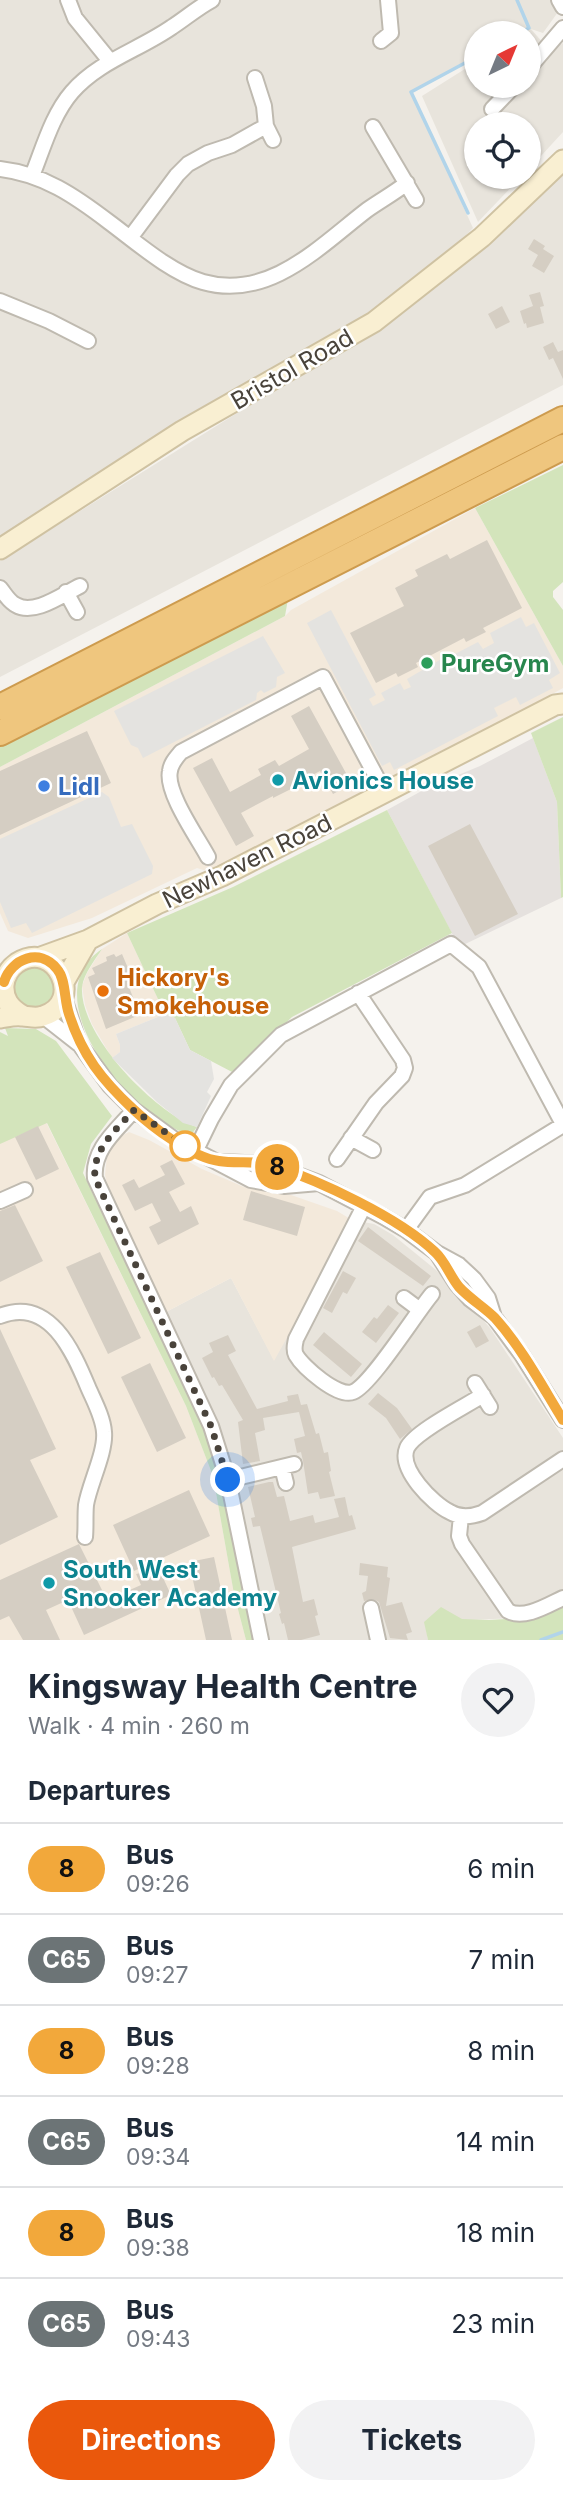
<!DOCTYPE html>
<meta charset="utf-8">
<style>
:root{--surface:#fff;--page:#f2f2f3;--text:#1f2937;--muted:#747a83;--line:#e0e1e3;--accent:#ea580c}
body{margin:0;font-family:Inter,sans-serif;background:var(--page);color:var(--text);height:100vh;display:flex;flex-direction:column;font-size:26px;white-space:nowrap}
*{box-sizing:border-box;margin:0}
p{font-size:23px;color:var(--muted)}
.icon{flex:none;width:38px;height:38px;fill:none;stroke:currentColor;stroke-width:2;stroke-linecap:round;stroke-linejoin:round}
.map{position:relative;height:1640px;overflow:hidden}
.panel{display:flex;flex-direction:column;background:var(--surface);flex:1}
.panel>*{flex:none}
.badge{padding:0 14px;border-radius:23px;font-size:24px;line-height:46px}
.needle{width:46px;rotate:43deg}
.buttons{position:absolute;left:464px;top:21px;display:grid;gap:14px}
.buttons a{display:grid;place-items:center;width:77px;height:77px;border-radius:50%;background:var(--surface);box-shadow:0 2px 5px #0004;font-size:35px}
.you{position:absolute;width:35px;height:35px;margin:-18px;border:5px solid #fff;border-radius:50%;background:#1a73e8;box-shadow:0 0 0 10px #1a73e833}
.map>.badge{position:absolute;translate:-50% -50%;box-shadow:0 0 0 4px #fff}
h2{padding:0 28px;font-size:26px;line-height:63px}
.round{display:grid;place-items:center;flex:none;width:74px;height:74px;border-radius:37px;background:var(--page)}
.summary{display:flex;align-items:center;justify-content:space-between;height:119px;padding:0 28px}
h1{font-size:33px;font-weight:700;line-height:52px}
.cta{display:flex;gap:14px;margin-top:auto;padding:14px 28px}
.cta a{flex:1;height:80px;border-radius:42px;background:var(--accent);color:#fff;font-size:28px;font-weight:700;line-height:80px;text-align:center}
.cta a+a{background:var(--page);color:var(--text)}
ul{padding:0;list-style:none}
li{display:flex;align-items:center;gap:21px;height:91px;padding:0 28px;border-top:2px solid var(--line)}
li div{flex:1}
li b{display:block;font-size:26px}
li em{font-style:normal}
li .badge{min-width:77px;font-weight:700;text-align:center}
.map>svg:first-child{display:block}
</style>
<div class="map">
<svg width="563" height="1640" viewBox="0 0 563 1640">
<rect width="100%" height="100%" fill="#f5f2ed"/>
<path fill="#e8e4dc" d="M0 0H563V5L543 33 531 29 551 52 563 43V132L529 169 528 124H476V177H521L478 222 422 96 476 62V86H528V33H476V57L411 92 473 228 406 298 0 549Z
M563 167V385L0 677V561L391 317Z
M352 1220 374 1224 393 1235 436 1270 470 1305 490 1328 563 1438V1607L539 1617 425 1622 428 1640H263L229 1457 220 1430 166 1312 231 1278 274 1360Z"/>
<path fill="#f3e9db" d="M475 508 563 666V688L389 785 210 872 197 868 92 918 28 938 8 931 0 913V767L285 616 291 610Z
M127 933 165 1014 116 1034 120 1045V1052L112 1058 92 1024 85 1005 82 986 87 973 102 949Z
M0 1045 46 1122 186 1406 213 1476 234 1594 246 1640H0Z
M129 1132 149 1140 202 1169 244 1187 291 1195 337 1211 352 1220 274 1361 231 1278 166 1312 109 1191 105 1175 107 1155 119 1137Z"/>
<path fill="#e5e1de" d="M533 738 557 802 561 898 459 947 387 810 427 788 480 766Z"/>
<path fill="#d3e4bb" d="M563 465V582L553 591V597L563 610V666L475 508Z
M288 599 285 616 0 767V745Z
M563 717V897L561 898 557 802 531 733Z
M387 810 452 933 292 1017 234 1073 190 1050 175 1018 165 1014 127 933 233 887Z
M102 949C95 960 84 973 82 987 79 1035 155 1113 197 1127L191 1135C134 1120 29 998 102 949Z
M39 964 56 978 54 1000C26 1021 2 1002 18 970Z
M5 1028 36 1029 56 1041 112 1116 91 1144 83 1173 201 1421 222 1479 243 1592 255 1640H246L234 1594 213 1476 186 1406 47 1123 0 1144V1032L8 1036Z
M441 1607 462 1619 489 1620 539 1617 563 1607V1640H428L424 1622Z"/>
<path fill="#e4e3e0" d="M331 610 376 695 369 699 373 706 385 700 381 693 400 683 404 690 411 687 407 679 450 654 455 664 459 662 455 654 478 642 483 649 494 643 490 633 521 617 526 627 534 623 560 673 549 680 553 688 520 705 516 697 494 708 498 716 394 770 390 762 382 766 307 623Z
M263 636 285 673 277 677 276 687 264 693 261 690 257 693 256 700 143 758 138 748 131 745 114 711Z
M102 792 109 797 121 827 132 824 153 866 152 874 32 933 26 923 11 928 0 902V839Z
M165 1014 175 1018 190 1050 211 1061 214 1079 207 1092 211 1096 197 1127 183 1123 157 1102 112 1058 120 1052V1045L116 1034Z"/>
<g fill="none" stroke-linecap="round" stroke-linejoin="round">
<path stroke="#b1d4ea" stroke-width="3.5" d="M517 0 529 28 519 33
M468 213 411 92 476 57
M541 1640 563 1632"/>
</g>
<path fill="#d5cec3" d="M534 239 545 246 543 249 554 256 544 273 532 266 538 255 528 249Z
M540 292 544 306 540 307 544 323 527 328 526 323 524 324 520 311 533 306 529 295Z
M502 306 510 322 496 329 488 314Z
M553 342 558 352 563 350V379L553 358 549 360 543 347Z
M487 540 522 608 483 628 486 632 466 642 464 638 416 663 418 667 398 677 396 673 376 683 350 633 404 606 395 588 418 576 415 570 447 554 450 559Z
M309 706 352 784 333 794 320 771 290 787 291 789 273 798V796L241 813 254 836 236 846 193 768 212 758 230 792 261 775 258 769 275 760 279 766 309 749 291 716Z
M87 731 111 783 0 835V771Z
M470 824 518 914 475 936 428 846Z
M114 954 116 957 122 954 133 980 127 982 136 1005 145 1001 149 1011 106 1029 88 977 95 974 92 968 107 961 106 957Z
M38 1126 59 1169 36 1180 15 1137Z
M172 1160 185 1184 169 1192 180 1212 191 1206 199 1224 158 1245 149 1227 161 1221 152 1203 135 1211 122 1185 134 1179 139 1188 165 1175 160 1166Z
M251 1191 305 1207 297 1236 243 1220Z
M15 1205 43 1261 0 1282V1211Z
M368 1227 431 1276 423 1286 358 1241Z
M100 1252 141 1338 108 1354 66 1267Z
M343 1271 356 1278 347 1294 343 1292 332 1313 323 1308Z
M388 1305 399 1313 376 1343 362 1332 374 1317 377 1319Z
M480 1325 489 1341 476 1348 467 1332Z
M0 1329 56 1449 30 1460 58 1517 0 1545Z
M324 1332 362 1364 351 1377 313 1345Z
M228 1335 236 1351 228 1355 257 1409 288 1401 287 1396 298 1394 301 1405 307 1404 316 1434 319 1433 324 1453 328 1452 331 1471 329 1472 335 1496 320 1499 318 1492 308 1494 303 1461 301 1452 297 1453 294 1439 305 1436 299 1412 263 1418 265 1430 255 1433 260 1461 243 1464 238 1422 243 1420 222 1385 219 1386 214 1377 212 1378 202 1358 213 1352 209 1343Z
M150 1363 186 1438 157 1452 121 1377Z
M378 1393 397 1408 412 1429 400 1439 386 1418 368 1404Z
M269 1482H273L277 1497 284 1496 290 1521 313 1515 315 1523 339 1517 334 1499 345 1497 349 1516 352 1515 356 1529 292 1547 303 1602 314 1599 318 1615 315 1616 320 1635 301 1640H288L284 1623 282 1624 279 1614 281 1613 260 1526 253 1527 251 1518 255 1517 248 1487Z
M189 1490 210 1536 134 1571 113 1525Z
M79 1544 107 1600 141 1585 136 1574 159 1569 171 1595 84 1635 68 1600 46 1610 60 1640H23L9 1616 0 1620V1580Z
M214 1557 232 1640H206L189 1562Z
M360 1563 388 1567 387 1577 390 1578 386 1606 402 1602 412 1632 406 1634 408 1640 390 1638 379 1602 373 1599 364 1601 362 1593 366 1591 368 1576 359 1575Z"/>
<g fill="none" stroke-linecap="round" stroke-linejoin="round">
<g stroke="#bfbab0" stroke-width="18">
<path id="street" d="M68 0 75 18 110 61
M559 0 563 7
M381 41 391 33 388 0
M528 69 563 28
M255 78 264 106 266 126 273 140
M492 109 514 86
M373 127 416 200
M0 169C43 174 75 196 109 222 136 242 171 273 203 282 269 301 320 246 367 210 380 201 394 193 407 183
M32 176C43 149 52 115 72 92 99 61 139 50 172 27 186 18 197 8 212 0
M130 238 177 175 188 164 208 153 232 145 266 126
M0 301 49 321 88 341
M0 588C5 594 9 602 16 605 34 616 63 594 80 586
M66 592 77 612
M208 857C198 838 165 792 170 771 171 763 176 758 181 752L323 677 385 793
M63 995 78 1041
M43 1016 80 1045 110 1086 134 1110 175 1140 251 1180 284 1186 319 1183
M134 1110C117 1130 92 1149 95 1178L211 1426 228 1480 261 1640
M351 1138 373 1150
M195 1152 211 1119 231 1085 281 1035 451 944 479 967 563 1124
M337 1159 376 1103 402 1076 405 1068 403 1060 358 993
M222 1162 268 1164 319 1183 384 1217 406 1230 437 1253 459 1265 474 1279 488 1298 494 1317
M0 1201 25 1190
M364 1206 296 1339C295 1345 293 1349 296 1355 303 1367 338 1398 353 1392 371 1385 416 1313 432 1294
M406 1230 430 1197 465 1185 563 1125
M438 1255 456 1283 470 1299 494 1317 522 1355 563 1420
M404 1298 420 1310
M0 1316C49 1296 73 1351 88 1387 94 1401 103 1417 104 1432 106 1452 89 1485 86 1505 85 1516 86 1527 85 1537
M475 1383 490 1407
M483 1395C466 1406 414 1432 407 1448 398 1469 433 1504 450 1512 460 1518 471 1517 482 1513L563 1459
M282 1467 286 1483
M228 1480 294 1464
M461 1516 459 1536 462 1544 508 1611C524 1620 548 1605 563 1598
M371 1608 378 1640"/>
</g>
<g stroke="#cfc2a2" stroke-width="23">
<path id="secondary" d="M0 549 182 431 374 322 482 237 563 160
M41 957 88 940 157 904 222 876 555 705 563 704
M64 982 88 940
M0 1018C7 1017 15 1015 22 1016 29 1016 35 1019 43 1016 86 1003 56 938 17 963 10 968 5 976 4 985 3 999 10 1008 22 1015"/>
</g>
<g stroke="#cd9b4e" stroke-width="28">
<path id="highway" d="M0 707 563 419
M0 733 563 447"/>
</g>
<use href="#street" stroke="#fff" stroke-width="14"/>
<use href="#secondary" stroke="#f9efd2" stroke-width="19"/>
<use href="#highway" stroke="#efc67e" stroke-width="24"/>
</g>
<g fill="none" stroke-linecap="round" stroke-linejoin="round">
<g stroke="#fff" stroke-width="16">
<path id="line" d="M4 982C11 959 40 947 57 969 66 979 64 1000 69 1014 82 1055 102 1080 133 1109 152 1127 193 1158 219 1161 236 1164 255 1160 272 1165 320 1181 398 1217 435 1252 445 1261 450 1276 459 1287 470 1299 484 1307 495 1318 522 1348 542 1386 563 1420"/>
</g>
<use href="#line" stroke="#f2a83b" stroke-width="10"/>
<path stroke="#49433b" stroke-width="7" stroke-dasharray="0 12.6" d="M185 1146 134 1110C117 1129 92 1149 95 1178L211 1426 228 1480"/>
</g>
<circle fill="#2e9e5b" stroke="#fff" stroke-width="2.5" cx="427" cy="663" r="7"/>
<g fill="#0f9aa8" stroke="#fff" stroke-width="2.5">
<circle cx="278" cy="780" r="7"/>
<circle cx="49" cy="1583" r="7"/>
</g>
<circle fill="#3f7fe0" stroke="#fff" stroke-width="2.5" cx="44" cy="786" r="7"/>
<circle fill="#e8710a" stroke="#fff" stroke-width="2.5" cx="103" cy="991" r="7"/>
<circle fill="#fff" stroke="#f2a83b" stroke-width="3.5" cx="185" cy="1146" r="14"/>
<g text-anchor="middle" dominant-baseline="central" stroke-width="5" stroke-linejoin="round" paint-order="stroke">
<g font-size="24" fill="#49433b" stroke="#fff">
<text transform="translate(292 369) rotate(-30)">Bristol Road</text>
<text transform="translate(247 861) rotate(-26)">Newhaven Road</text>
</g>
<g font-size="24" font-weight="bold" fill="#27864d" stroke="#fff" text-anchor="start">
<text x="441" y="663">PureGym</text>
</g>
<g font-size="24" font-weight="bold" fill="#0d838f" stroke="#fff" text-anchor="start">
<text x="292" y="780">Avionics House</text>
<text x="63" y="1569">South West<tspan x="63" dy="28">Snooker Academy</tspan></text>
</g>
<g font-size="24" font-weight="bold" fill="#366cbe" stroke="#fff" text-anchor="start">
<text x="58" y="786">Lidl</text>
</g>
<g font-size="24" font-weight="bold" fill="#c56008" stroke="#fff" text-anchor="start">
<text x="117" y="977">Hickory's<tspan x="117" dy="28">Smokehouse</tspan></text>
</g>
</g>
</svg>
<div class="buttons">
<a><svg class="needle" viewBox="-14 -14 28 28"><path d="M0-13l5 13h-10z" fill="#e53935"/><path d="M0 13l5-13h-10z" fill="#747a83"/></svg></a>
<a><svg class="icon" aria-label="locate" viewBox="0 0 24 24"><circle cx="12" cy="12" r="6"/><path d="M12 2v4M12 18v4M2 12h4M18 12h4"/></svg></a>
</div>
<div class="you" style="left:228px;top:1480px"></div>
<b class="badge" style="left:277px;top:1167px;background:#f2a83b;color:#111">8</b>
</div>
<section class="panel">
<div class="summary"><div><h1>Kingsway Health Centre</h1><p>Walk · 4 min · 260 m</p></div><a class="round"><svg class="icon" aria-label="heart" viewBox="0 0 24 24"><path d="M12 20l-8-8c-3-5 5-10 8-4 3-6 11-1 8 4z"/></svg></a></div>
<h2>Departures</h2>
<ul>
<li><span class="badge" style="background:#f2a83b;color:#111">8</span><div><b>Bus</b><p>09:26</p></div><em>6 min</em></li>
<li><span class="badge" style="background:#6c7476;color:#fff">C65</span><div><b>Bus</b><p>09:27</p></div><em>7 min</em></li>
<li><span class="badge" style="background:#f2a83b;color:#111">8</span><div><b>Bus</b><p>09:28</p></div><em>8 min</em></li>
<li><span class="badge" style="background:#6c7476;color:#fff">C65</span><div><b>Bus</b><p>09:34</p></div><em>14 min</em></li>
<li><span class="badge" style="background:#f2a83b;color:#111">8</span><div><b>Bus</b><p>09:38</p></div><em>18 min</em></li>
<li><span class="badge" style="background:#6c7476;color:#fff">C65</span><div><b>Bus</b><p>09:43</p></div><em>23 min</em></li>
</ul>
<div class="cta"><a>Directions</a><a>Tickets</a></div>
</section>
